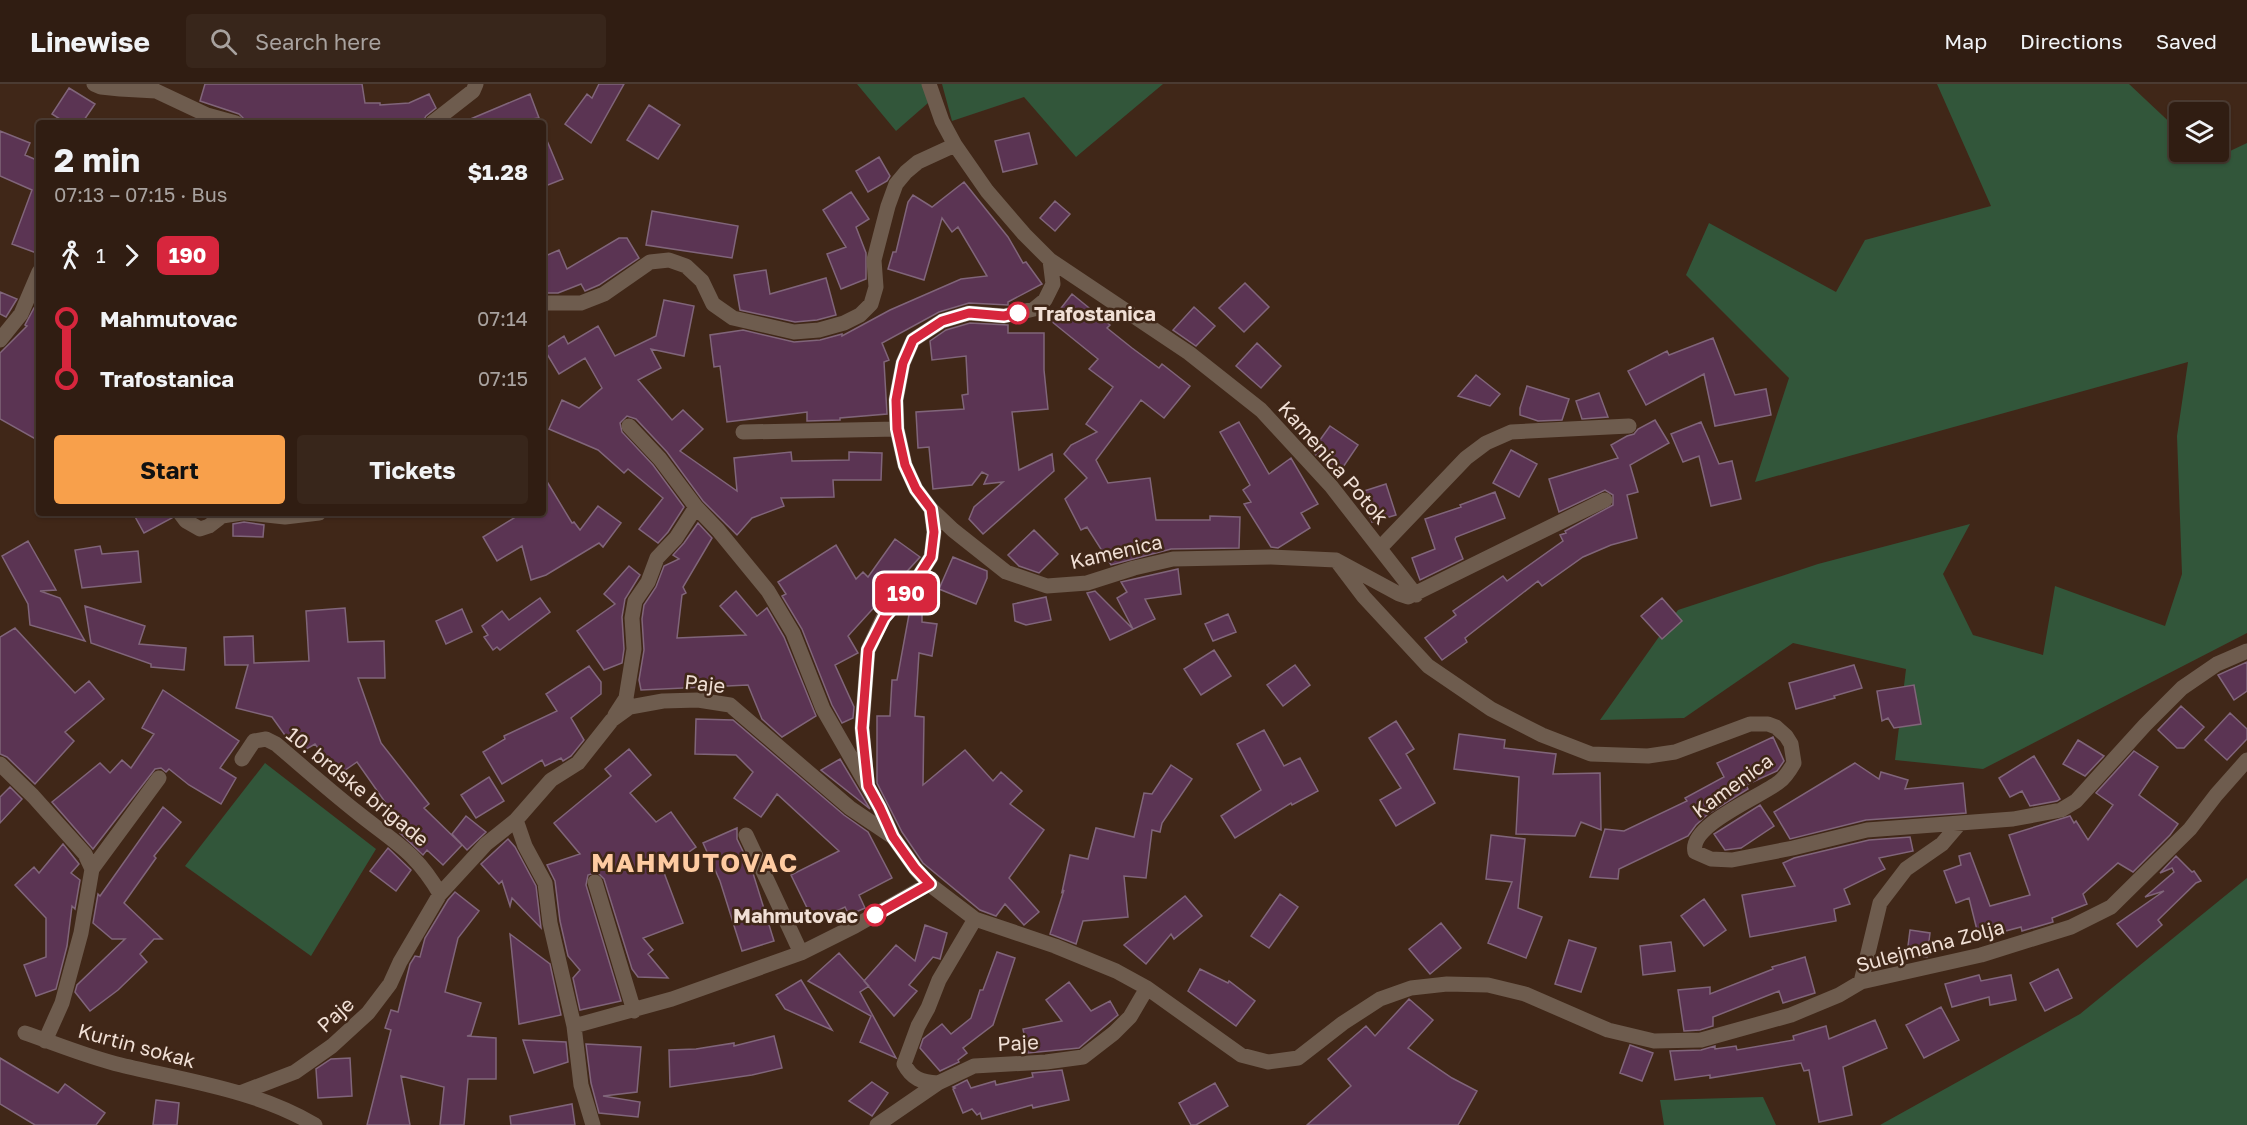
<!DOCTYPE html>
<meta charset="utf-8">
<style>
:root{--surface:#301d12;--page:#38261b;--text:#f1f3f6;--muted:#a8a29f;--line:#4b3b32;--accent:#f8a04b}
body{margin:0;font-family:"Golos Text",sans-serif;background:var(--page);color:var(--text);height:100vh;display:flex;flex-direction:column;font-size:22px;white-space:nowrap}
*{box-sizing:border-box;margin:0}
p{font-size:20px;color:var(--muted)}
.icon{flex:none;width:33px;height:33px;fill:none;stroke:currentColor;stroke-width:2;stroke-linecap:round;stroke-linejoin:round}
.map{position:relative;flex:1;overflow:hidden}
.details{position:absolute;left:36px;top:36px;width:510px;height:396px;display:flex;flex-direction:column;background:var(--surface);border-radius:6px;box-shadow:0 2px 4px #0004,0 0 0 2px var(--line)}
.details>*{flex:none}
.badge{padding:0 12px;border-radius:9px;font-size:21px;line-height:39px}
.fabs{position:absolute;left:2169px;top:18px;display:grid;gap:12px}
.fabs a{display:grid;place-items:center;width:60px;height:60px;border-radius:6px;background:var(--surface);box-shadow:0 2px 4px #0004,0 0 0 2px var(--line);font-size:30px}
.map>.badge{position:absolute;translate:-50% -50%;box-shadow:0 0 0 3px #fff}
.legs{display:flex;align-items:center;gap:9px;height:66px;padding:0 18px;font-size:20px}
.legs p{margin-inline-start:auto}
.head{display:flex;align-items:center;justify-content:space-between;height:102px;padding:0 18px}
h1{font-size:33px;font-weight:700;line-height:45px}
.cta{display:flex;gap:12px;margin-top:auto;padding:12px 18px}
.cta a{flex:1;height:69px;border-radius:6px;background:var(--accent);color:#111;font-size:24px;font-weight:700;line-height:69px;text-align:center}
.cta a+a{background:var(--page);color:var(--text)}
ul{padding:0 18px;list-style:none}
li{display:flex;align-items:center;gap:21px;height:60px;font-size:22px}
li i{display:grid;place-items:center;width:9px;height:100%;margin:0 8px;background:currentColor}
li i::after{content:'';width:15px;height:15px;margin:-8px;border:4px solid;border-radius:50%;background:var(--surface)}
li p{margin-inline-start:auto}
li:first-child i{background:linear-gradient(#0000 50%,currentColor 0)}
li:last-child i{background:linear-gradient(currentColor 50%,#0000 0)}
header{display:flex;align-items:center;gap:36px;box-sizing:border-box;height:84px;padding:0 30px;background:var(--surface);border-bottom:2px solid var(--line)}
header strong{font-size:28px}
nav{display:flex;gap:33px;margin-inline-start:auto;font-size:21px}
.search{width:420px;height:54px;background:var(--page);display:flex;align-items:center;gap:15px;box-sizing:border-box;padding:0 21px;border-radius:6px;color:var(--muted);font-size:22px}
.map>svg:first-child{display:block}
</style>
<header>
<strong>Linewise</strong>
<div class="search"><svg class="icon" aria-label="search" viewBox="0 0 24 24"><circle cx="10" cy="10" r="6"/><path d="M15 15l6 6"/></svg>Search here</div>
<nav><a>Map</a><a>Directions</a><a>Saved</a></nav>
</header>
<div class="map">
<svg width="2247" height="1041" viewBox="0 0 2247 1041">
<rect width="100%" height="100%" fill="#402718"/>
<path fill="#32563a" d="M857 0H923L928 19 896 47Z
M942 0H1163L1076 73 1024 13 952 37Z
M1937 0H2129L2179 47 2180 68H2202L2211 76 2247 59V549L1983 685 1895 676 1906 585 1793 559 1684 634 1600 636 1678 526 1818 480 1970 440 1943 490 1973 551 2043 571 2055 502 2165 542 2182 490 2177 352 2188 278 1755 398 1789 294 1686 191 1709 139 1836 208 1865 156 1991 122Z
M265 679 376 765 311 872 185 782Z
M2247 794V1041H1880L2080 930Z
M1763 1013 1776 1041H1664L1660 1016Z"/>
<path fill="#5b3453" stroke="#80657a" stroke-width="1.5" d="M205 0H362L365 19H380V21L409 19 429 10 436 24 426 32 422 39H256L245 36 239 30 200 17Z
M599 0H624L591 59 565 40 587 10 592 14Z
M69 4 95 20 82 39H66L52 30Z
M530 10 539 34 504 39H461Z
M649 21 680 41 658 75 627 56Z
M0 47 30 59 25 71 39 77V170L12 160 32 106 0 92Z
M543 47 563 95 543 103Z
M1029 49 1037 80 1003 88 995 57Z
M879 73 890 92 887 97 868 108 856 87Z
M964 98 1008 153 1023 179 1026 178 1042 200 1008 218V221L969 219 939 228 882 259 889 276 884 278 887 330 840 334V336L807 337V328L727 338 720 282 714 283 710 251 743 246 794 258 820 256 842 250V252L890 226 961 195 987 192 958 143 952 148 942 134 924 196 888 185 893 168H896L908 118 913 111 932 123Z
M851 108 869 135 856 143 866 169V195L841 205 827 170 846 163 823 126Z
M1055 117 1070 130 1055 147 1040 134Z
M652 127 738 142 732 174 646 161Z
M619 154H627L639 174 599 201 585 207 581 200 558 209H543V173L559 166 567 185Z
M766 186 770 210 826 194 836 231 817 236 795 238 740 226 734 191Z
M1245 199 1269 223 1244 248 1219 224Z
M0 208 17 215 6 233 0 230Z
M1072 210 1110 241 1107 244 1132 264 1159 284 1162 280 1190 302 1164 334 1141 316 1096 376 1108 399 1150 394 1156 436H1210V432L1240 433 1239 464 1171 465 1111 481 1087 443 1081 446 1065 415 1087 394 1064 370 1071 361 1097 348 1086 340 1113 303 1089 285 1098 275 1051 237Z
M664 216 694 222 684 272 651 265 661 284 638 296 672 336 683 326 703 345 680 367 737 407 734 374 791 368 792 377 849 376V368L882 369 881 396H833L834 413 781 414 784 422 752 434 737 451 703 417 667 368 636 335 627 332 620 339 622 348 653 381 684 423 668 448 658 459 639 445 663 414 628 385 624 389 598 366 549 345 562 316 579 324 602 304 585 274 559 290 544 265 564 252 568 260 598 242 615 272 656 252Z
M1194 223 1215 242 1196 262 1173 246Z
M34 224 39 226V357L0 335V269L27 242 25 241Z
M970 239 1008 241V249H1044V286L1048 325 1012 328 1019 386 1052 370 1054 387 983 450 969 435 974 423 1003 398 984 400 988 391 982 388 972 401 933 405 929 363 918 364 916 328 964 325 962 311 968 310 966 272 932 276 930 257 946 246Z
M1713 254 1735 311 1766 305 1771 331 1715 342 1704 290 1646 321 1628 287 1667 267 1669 271Z
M1257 259 1281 282 1261 304 1236 282Z
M1476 291 1500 310 1490 322 1458 312Z
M1527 302 1569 315 1562 336 1538 337 1520 331V324Z
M1599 309 1608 333 1582 335 1576 317Z
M1655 336 1669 359 1630 381 1638 408 1627 411 1637 454 1611 461 1583 473 1542 502 1538 497 1465 554 1467 558 1442 576 1425 554 1456 531 1453 527 1503 492 1507 497 1563 457 1560 451 1566 449 1565 447 1613 421V411L1605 406 1559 428 1549 395 1618 374 1611 361 1627 352 1634 350 1638 345Z
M1239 338 1269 390 1291 374 1318 420 1301 429 1310 444 1278 464 1271 463 1244 420 1251 418 1243 406 1250 401 1220 348Z
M1701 338 1719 380 1732 377 1741 415 1711 422 1699 372 1683 378 1671 350Z
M1330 342 1358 361 1337 392 1312 367Z
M1511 366 1537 380 1519 413 1493 399Z
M543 391 572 439 574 438 580 446 598 422 621 439 603 463 599 459 546 491 531 496 522 462 497 477 483 453 522 429H543Z
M1386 400 1396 431 1372 438 1361 408Z
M1495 408 1505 434 1456 453 1455 455 1463 475 1420 496 1412 474 1435 465 1425 435 1461 423 1460 421Z
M133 429H170L172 434 144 449Z
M244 438 264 441 263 453 233 452V440Z
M698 439 712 454 683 503 686 509 682 511 677 554 746 551 720 522 736 507 757 532 767 524 784 553 816 632 782 653 762 635 748 601 641 606 639 596 644 566 642 535 644 521 656 503 664 482 679 475 673 471 684 459Z
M1034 446 1058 470 1039 489 1019 482 1008 471Z
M895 455 920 473 848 552 858 569 835 581 854 623 853 634 842 639 832 621 802 545 782 512 786 510 778 498 836 461 856 495 863 488 868 493Z
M28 457 56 506 40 507 60 514 85 557 30 541 28 520 2 472Z
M100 462 102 470 138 467 141 498 82 504 75 466Z
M953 473 987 487V494L976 520 939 505Z
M629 482 640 491 625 515 622 533 624 565 622 579 604 586 577 547 615 520 604 510Z
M1178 485 1181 510 1145 515 1155 535 1110 556 1087 509 1095 507 1133 545 1117 514 1127 508 1121 498Z
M1046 513 1051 536 1026 541 1015 537 1013 520Z
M540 514 550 528 500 566 497 563 493 566 484 553 488 551 482 542 502 527 509 536Z
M1662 514 1682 537 1662 555 1641 532Z
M85 522 145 542 139 560 186 564 184 586 151 583V580L91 559Z
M345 524 348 558 384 557 385 594H358L381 659 429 720 424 724 462 761 443 781 427 766 423 771 400 749 401 747 386 728 390 725 357 678 338 691 315 660 303 667 293 650 287 654 272 633 236 624 248 581H225L224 553 253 552 254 579 309 577 306 527Z
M462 525 472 548 446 560 436 537Z
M910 525 922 526V538L937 540 932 572 919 569 915 632 924 633 923 701 965 666 993 697 1001 688 1022 707 1010 720 1044 746 1009 794 1039 828 1024 841 1005 820 996 832 980 826 923 779 902 748 877 699V632H890L892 596H897Z
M1228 530 1236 548 1213 557 1205 540Z
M15 544 75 609 89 597 104 615 65 648 74 657 35 700 7 673 0 670V553Z
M1214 566 1231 592 1201 611 1184 585Z
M2247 578V607L2234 616 2218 591Z
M1295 581 1310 601 1283 622 1267 601Z
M1854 581 1862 604 1834 612 1835 614 1796 625 1789 599Z
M589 582 601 598V610L571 634 584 656 571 672 563 677 561 674 545 682 542 676 502 700 483 668 505 655 504 652 557 627 546 610Z
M1914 601 1921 640 1894 644 1888 634 1882 637 1877 607Z
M163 606 239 657 220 684 236 694 221 720 189 701 169 685 166 688 161 684 155 685 93 765 52 718 100 679 110 689 122 676 131 684 154 650 142 644Z
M2181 622 2204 643 2184 664H2177L2158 646Z
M2230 629 2247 645V655L2227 676 2205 656Z
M696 635 733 636 844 731 868 748 892 794 859 811 865 824 849 831 845 823 814 838 791 791 839 767 777 710 761 733 734 714 753 688 736 671 695 670Z
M1396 637 1414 665 1406 670 1435 719 1396 742 1380 716 1401 704 1369 654Z
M1264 646 1284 682 1300 674 1318 707 1292 721 1291 719 1235 754 1221 732 1261 706 1237 660Z
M1459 650 1505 656 1504 664 1556 670 1553 690 1600 689 1601 746 1581 738 1575 752 1516 750 1519 693 1454 685Z
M1773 653 1784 677 1777 687 1746 701 1748 705 1708 730 1696 741 1688 752 1619 785 1618 795 1590 793 1605 745 1624 747 1687 717 1685 714 1724 693 1717 679Z
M2078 656 2104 672 2085 692 2063 680Z
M629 665 651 691 630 709 656 738 671 728 696 763 663 786 683 839 643 854 653 866 648 870 668 894 638 893 632 885 604 795 597 788 588 791 586 801 621 917 580 926 573 894 580 886 568 872 560 837 555 797 547 781 580 770 554 739 611 692 605 685Z
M2134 667 2158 683 2139 711 2178 740 2170 751 2133 788 2118 779 2083 810 2087 820 2052 834 2053 838 2022 847 2021 843 1979 854 1969 814 1956 819 1944 787 1961 781 1959 772 1970 769 1990 822 2030 811 2009 751 2070 732 2074 739 2076 737 2088 756 2113 721 2096 709Z
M2034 672 2060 715 2057 717 2030 722 2022 707 2010 713 1999 694Z
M840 675 870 725 821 686Z
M1855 679 1879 695 1881 688 1908 696 1905 705 1963 699 1966 729 1866 736 1790 755 1774 728Z
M1171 681 1192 695 1162 739 1160 748 1152 746 1146 794 1124 792 1128 833 1083 837 1076 860 1050 850 1064 806 1062 808 1070 771 1088 775 1096 744 1134 753 1144 709 1152 710Z
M489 693 504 717 476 734 461 711Z
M10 703 22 715 0 739V713Z
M1760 721 1774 742 1741 764 1725 766 1714 750Z
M163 723 181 738 154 772 156 774 124 819 162 855H154L140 870 147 878 118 906 90 927 75 908 77 901 125 855H112L93 839 98 810 100 812Z
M466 732 486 748 467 766 452 750Z
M737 744V755L752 786 774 857 742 867 720 797 703 759Z
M1491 751 1525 755 1518 824 1542 833 1526 874 1488 859 1512 798 1486 795Z
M1910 753 1913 767 1879 774 1885 785 1844 805 1850 820 1834 825 1836 837 1750 853 1742 811 1795 802 1783 779 1794 774 1869 756Z
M508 755 515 763 536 802 541 844 512 814 510 822 502 797 499 800 481 780Z
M63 760 79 780 71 789 80 796 75 825 72 822 67 862 56 905 36 912 24 881 46 873V834L15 801 34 783 39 789Z
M388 764 411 786 396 807 370 787Z
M2176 772 2192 788 2194 787 2201 797 2196 799 2158 836 2162 841 2137 863 2117 840 2164 807 2145 813 2174 788 2172 784 2160 789Z
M455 808 479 827 458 854 445 908 481 919 471 951 467 952 496 954V995H468L464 1041H440L444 1003 401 992 410 1041H367L391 946 385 944 391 926 398 928 410 880 415 872 420 873 425 854 448 816Z
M1280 810 1298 823 1269 864 1251 852Z
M1185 812 1202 832 1174 855 1171 850 1146 880 1124 861Z
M1704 815 1726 846 1704 862 1681 832Z
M1441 839 1461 864 1430 890 1409 865Z
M925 841 947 849 940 875 933 873 909 901 917 907 894 932 864 897 896 861 915 877Z
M1910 846 1930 849 1927 873 1907 870Z
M510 850 550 880 561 931 519 940Z
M1569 856 1596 864 1581 908 1555 900Z
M1671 858 1675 887 1643 891 1640 862Z
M997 868 1015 874 993 941 963 964 967 969 958 976 959 978 940 987 920 964 923 955 942 940 951 950 971 934 980 906H983Z
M839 869 869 902 860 908 896 974 860 958 871 932 808 897Z
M1805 873 1815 909 1783 919 1779 907 1713 933V942L1700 946 1684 947 1678 906 1710 903V910L1773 885 1772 883Z
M1200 885 1228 899 1229 897 1255 917 1236 942 1188 907Z
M2058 885 2072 914 2045 927 2030 899Z
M1979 891 1981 897 2011 891 2016 916 1990 921 1989 913 1952 923 1945 900Z
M801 896 832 946 785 925 776 911Z
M1069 898 1091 927 1110 917 1118 931 1079 964 1028 969 1023 945 1062 937 1046 916Z
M1409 915 1433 936 1408 964 1452 994 1477 1007 1458 1041H1307L1351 1002 1328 975 1366 942 1375 952Z
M1941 923 1959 956 1924 974 1906 941Z
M1875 936 1887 964 1843 983 1852 1031 1819 1038 1809 986 1804 987 1801 979 1710 994V991L1675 996 1670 967 1701 966 1715 962V965L1736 962 1737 966 1794 956 1793 952 1826 942 1829 955Z
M774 952 782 984 752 991 670 1003 669 966 696 965 734 959V962Z
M523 956 566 958 568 978 534 989Z
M586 960 641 963 637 1008 603 1012 640 1018 638 1033 599 1029 591 999Z
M1630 961 1653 969 1642 997 1620 989Z
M0 974 58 1009 65 1000 105 1029 96 1041H35L0 1020Z
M350 974 352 1012 318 1014 316 985 331 975Z
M1062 986 1069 1016 1033 1024 1032 1021 982 1035 980 1029 977 1031 972 1025 963 1029 953 1005 955 1004 953 1003 967 996 971 1004 995 997 996 1001 1033 993 1032 989Z
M872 998 888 1009 872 1032 849 1017Z
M1215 999 1228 1022 1196 1041H1191L1179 1019Z
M156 1016 179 1019 177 1041H153Z
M572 1020 575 1041H511L510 1032Z"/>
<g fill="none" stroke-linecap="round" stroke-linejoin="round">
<path stroke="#6e5c4e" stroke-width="15" d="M94 0 101 3 120 5 156 7 207 31 236 39
M929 0 942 37 955 61 987 107 1024 150 1050 176 1189 269 1261 326 1331 402 1416 511
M432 39 473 7 476 0
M1050 176 1053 200 1045 216 1034 225 1004 232 969 229 942 237 913 256 903 279 896 316 897 345 905 381 916 405 931 425 953 446 1006 488 1047 502 1087 499 1134 484 1173 475 1271 473 1336 476 1399 510 1408 513 1605 416
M543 219H581L604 210 650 178 669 176 686 182 702 197 713 220 733 234 794 248 819 246 844 239 860 231 871 220 876 203 874 176 888 122 896 100 906 88 918 78 955 61
M0 256 21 230 39 188
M629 342 660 375 696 423 718 446 768 507 793 549 823 625 880 724 893 753 915 784 929 800 975 835 1055 862 1116 887 1147 904 1241 971 1268 978 1298 974 1343 939 1380 915 1411 904 1447 900 1488 901 1525 910 1608 946 1654 957 1701 956 1791 931 1839 911 1861 898 1981 871 2071 843 2111 823 2190 745 2216 711 2247 676
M743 348 897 345
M180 429 186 437 200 445 209 442 222 432 241 429
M246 429 285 433 319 429
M1380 464 1466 374 1486 359 1511 348 1629 342
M1336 476 1364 513 1428 582 1491 625 1542 651 1591 670 1648 672 1675 668 1750 640H1768L1776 643 1786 652 1791 660 1794 679C1790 686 1786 693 1779 698 1762 712 1688 741 1695 768L1711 775 1732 776 1793 764 1867 746 2013 735 2061 726 2076 717 2145 641 2182 604 2217 580 2247 567
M615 631 626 614 634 565 632 534 635 517 648 498 657 474 676 454 696 423
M242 675 254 657 266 655 276 660C303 683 330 707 358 729 394 758 416 768 440 810
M0 680 33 712 85 770 92 785
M867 698 862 644 868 566 883 534 915 498 931 473 934 448 931 425
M516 736 525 762 545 799 550 839 574 942 581 1001 593 1041
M746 751 801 869
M595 798 634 927
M1861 898 1880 819 1906 785 1942 760 1960 739
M574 942 672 915 801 869 855 842 929 800
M25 949C57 960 88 973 121 981 187 997 256 1006 315 1041
M45 957 62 919 81 849 92 785 159 694
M938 999C921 998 912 995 904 980L918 942 928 924 939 896 975 835
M240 1009 295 988 332 962 368 929 390 900 400 878 440 810 486 760 516 736 551 696 578 679 612 636 630 623 663 617 698 616 730 621 850 724 893 753
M877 1041 938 999 974 982 1046 978 1083 973 1114 949 1130 933 1147 904"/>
</g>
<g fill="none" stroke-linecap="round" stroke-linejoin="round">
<g stroke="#fff" stroke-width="14">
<path id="line-1" d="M875 831 930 800 915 784 893 753 880 724 868 702 862 644 868 566 884 534 915 498 931 473 934 448 931 425 916 405 905 381 897 345 896 316 903 279 913 256 942 237 969 229 1004 232 1018 229"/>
</g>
<use href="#line-1" stroke="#d7263d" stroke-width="9"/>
</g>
<g fill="#fff" stroke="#d7263d" stroke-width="3">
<circle cx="1018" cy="229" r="10"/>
<circle cx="875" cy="831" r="10"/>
</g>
<g text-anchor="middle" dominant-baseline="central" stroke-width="5" stroke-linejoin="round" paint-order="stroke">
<g font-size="20" font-weight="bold" fill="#f0dfd5" stroke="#402718" text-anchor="start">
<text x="1034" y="229">Trafostanica</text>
<text x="858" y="831" text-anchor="end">Mahmutovac</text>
</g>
<g font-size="20" fill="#f0dfd5" stroke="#402718">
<text transform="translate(1334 378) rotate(49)">Kamenica Potok</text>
<text transform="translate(1116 467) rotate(-13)">Kamenica</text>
<text transform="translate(705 599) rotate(6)">Paje</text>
<text transform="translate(1732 701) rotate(-36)">Kamenica</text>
<text transform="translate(358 702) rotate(39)">10. brdske brigade</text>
<text transform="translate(1930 861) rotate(-15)">Sulejmana Zolja</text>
<text transform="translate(335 930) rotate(-42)">Paje</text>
<text transform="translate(1018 958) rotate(-3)">Paje</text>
<text transform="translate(137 961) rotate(15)">Kurtin sokak</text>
</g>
<g font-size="26" font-weight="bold" letter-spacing="1.5" fill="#fecba1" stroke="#402718">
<text x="695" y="778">MAHMUTOVAC</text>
</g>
</g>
</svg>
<div class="fabs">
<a><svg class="icon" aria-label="layers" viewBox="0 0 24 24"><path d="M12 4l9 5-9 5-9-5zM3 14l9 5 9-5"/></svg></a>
</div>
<b class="badge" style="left:906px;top:509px;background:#d7263d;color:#fff">190</b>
<section class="details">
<div class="head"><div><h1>2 min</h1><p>07:13 – 07:15 · Bus</p></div><b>$1.28</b></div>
<div class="legs"><svg class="icon" aria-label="walk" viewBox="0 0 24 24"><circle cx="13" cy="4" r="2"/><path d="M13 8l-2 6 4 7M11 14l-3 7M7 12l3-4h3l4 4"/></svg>1<svg class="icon" aria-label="forward" viewBox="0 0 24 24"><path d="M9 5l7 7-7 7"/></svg><b class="badge" style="background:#d7263d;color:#fff">190</b></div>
<ul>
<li><i style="color:#d7263d"></i><b>Mahmutovac</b><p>07:14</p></li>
<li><i style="color:#d7263d"></i><b>Trafostanica</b><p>07:15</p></li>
</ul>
<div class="cta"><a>Start</a><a>Tickets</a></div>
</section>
</div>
